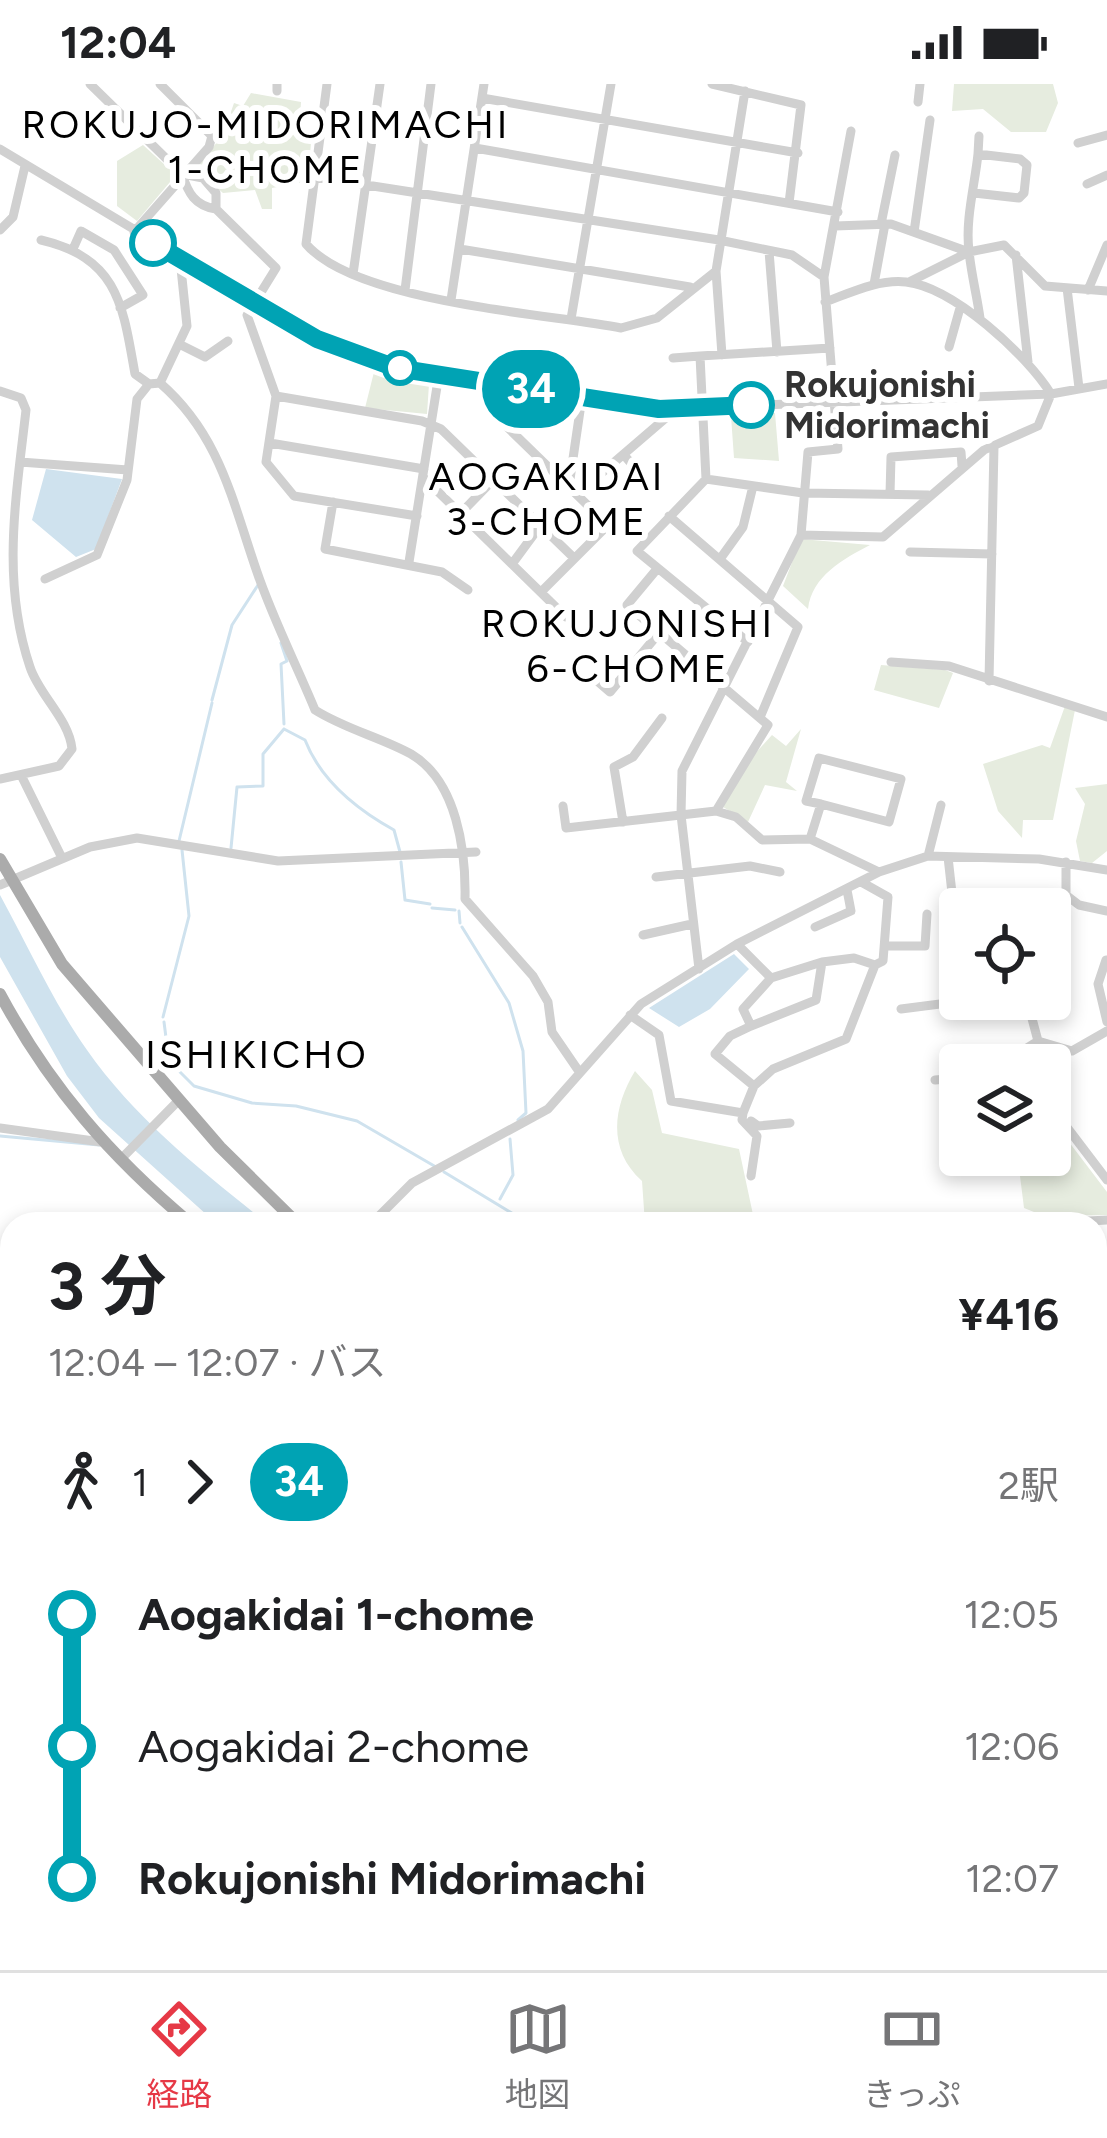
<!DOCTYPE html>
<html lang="ja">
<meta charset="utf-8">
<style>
:root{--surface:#fff;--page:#f6f6f6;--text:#202124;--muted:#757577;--line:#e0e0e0;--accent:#e63946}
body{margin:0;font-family:Figtree,"Noto Sans JP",sans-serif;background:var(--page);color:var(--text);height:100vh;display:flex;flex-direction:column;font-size:45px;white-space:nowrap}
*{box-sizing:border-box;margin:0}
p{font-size:39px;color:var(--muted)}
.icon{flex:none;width:66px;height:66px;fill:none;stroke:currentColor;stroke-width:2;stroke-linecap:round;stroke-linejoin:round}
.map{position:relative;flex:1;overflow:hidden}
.drawer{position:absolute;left:0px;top:1128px;width:1107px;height:759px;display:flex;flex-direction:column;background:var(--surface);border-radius:36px 36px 0 0;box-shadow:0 6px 18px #0003}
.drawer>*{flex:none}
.badge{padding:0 24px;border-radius:39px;font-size:42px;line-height:78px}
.buttons{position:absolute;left:939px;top:804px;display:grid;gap:24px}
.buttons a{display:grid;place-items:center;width:132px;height:132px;border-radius:12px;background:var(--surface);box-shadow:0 6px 18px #0003;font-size:60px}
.map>.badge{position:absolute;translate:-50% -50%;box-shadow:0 0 0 6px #fff}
.legs{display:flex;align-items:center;gap:18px;height:132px;padding:0 48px;font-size:39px}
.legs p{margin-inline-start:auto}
.head{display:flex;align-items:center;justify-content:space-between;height:204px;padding:0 48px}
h1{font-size:66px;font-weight:700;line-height:90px}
ul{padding:0 48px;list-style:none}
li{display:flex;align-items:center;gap:42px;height:132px;font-size:45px}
li i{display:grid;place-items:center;width:18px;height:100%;margin:0 15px;background:currentColor}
li i::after{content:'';width:30px;height:30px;margin:-15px;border:9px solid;border-radius:50%;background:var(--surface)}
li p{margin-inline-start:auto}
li:first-child i{background:linear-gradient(#0000 50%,currentColor 0)}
li:last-child i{background:linear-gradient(currentColor 50%,#0000 0)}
.status{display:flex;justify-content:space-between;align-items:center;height:84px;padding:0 60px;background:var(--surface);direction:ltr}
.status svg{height:33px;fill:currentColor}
.tabs{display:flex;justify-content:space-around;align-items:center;height:168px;border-top:3px solid var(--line);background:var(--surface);font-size:33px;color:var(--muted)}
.tabs a{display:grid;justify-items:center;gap:6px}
.tabs .current{color:var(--accent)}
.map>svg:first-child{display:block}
</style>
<div class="status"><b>12:04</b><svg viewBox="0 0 49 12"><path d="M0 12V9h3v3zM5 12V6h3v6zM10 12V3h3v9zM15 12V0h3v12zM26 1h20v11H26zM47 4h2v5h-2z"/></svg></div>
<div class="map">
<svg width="1107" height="1886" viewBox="0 0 1107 1886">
<rect width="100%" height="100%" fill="#fff"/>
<path fill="#e6ecdf" d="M954 0H1053L1058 19 1046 48H1011L983 25 952 27Z
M251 9 301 18 299 52 311 58 308 97 272 104V125H262L255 106 223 109 195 85 223 51 234 19 243 22Z
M143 61 176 91 137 137 117 122V77Z
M374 288 429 300 427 330 365 324Z
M775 329 779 377 734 374 731 332Z
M801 455 870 461C843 475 812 492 808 525L783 502Z
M881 581 945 586 953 589 939 624 874 606Z
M1065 622 1075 626 1053 736H1023L1022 754 998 727 983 680 1042 661 1050 664Z
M801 645 786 698 797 707 765 701 748 738 723 723 751 674 772 651 786 662Z
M1107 700V767L1092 779 1080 777 1076 757 1085 720 1075 704Z
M635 987 652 1006 662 1049 739 1065 755 1140H645L642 1097C607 1066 613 1023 635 987Z
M1050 1033 1107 1108V1131L1044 1132 1024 1124 1020 1092 1001 1071H1050Z
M1107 1421V1562L1095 1568V1424Z"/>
<path fill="#cfe2ee" d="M46 385 122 395 96 465 76 473 32 436Z
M0 811C28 862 53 918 87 966 136 1036 202 1087 268 1140H217L99 1034 67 992 0 873Z
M734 870 749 885 710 925 679 943 649 924Z"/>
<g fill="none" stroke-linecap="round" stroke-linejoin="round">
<path stroke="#cfe2ee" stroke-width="3" d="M281 559 287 577 281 580 284 640
M212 616 232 541 258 501
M284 645 305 656C321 697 356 725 394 746L400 768
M179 757 212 619
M231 764 237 703 263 702V670L284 645
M401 778 405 816 430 820
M432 824 455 826
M459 827 460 839
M462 843 509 919 523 967 526 1029 518 1036
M163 933 189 832 182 766
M164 938 169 977 194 1002 252 1019 296 1022 357 1037 436 1083
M0 1052 99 1061
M444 1088 530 1140
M500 1115 513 1091 510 1055
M702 1875 712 1886
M198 1877 323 1886"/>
<path stroke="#d6d6d6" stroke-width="12" stroke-dasharray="12 6" stroke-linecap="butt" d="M1095 1533 1107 1559"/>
<path stroke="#d0d0d0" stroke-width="9" d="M90 0 182 90C188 109 195 122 216 125V109L203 94 182 90
M327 0 306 160C356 218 542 229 621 244L657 234 716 187
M712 0 801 21 789 119
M277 7V0
M482 14 798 69
M918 18 920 0
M1078 59 1107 51
M475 64 838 128
M0 65 317 255 396 283 659 325 1051 310 1107 300
M978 70 979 52
M315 93 719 156 792 171 824 193
M1087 100 1107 91
M974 109 1019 114 1024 109 1027 81 1020 75 978 70C975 100 965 136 969 167 971 189 977 212 980 234
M216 125 276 184 247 231 276 312 266 378 294 412 417 432
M881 140 895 71
M835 142 891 140 969 168 1004 161 1045 202 1107 207
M0 146 13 133 25 82
M134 148 209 63 212 52 160 0
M914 148 930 36
M41 156C119 174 123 223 135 290L149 300
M73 165 81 147 114 166 143 211 120 224
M460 165 690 203
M769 167 777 268
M1016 171 1028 278
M353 190 380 0
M909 198 969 168
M874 200 885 140
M1067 204 1079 304
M405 206 431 0
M1088 206 1107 161
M451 216 484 0
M571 235 611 0
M179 260 205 273 228 257
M949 263 960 224
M722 271 716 187 745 7
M673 274 700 272
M160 299 187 242 180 175
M508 302 504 340 608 441 542 507
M0 307 21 314 26 326C16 414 1 497 30 583 39 611 69 635 72 665L59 682 0 695
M276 312 422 337 441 345 574 474
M270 359 424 385
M624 371 641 391
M20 378 128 386
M423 393 566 533
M597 393 675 326
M706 395 803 409 928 411
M569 402 582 313
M890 410 891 373 961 368 962 382
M333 418 325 465 442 488 468 506
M461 429 493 396
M669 432 798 543 761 631
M801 451 883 453 984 366 1038 342 1051 310C1027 271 953 203 906 198 878 195 850 209 825 218
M910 468 992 470
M720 475 743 443 753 402
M409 478 439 290
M512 480 540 442
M45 495 97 471 127 396 137 315 149 300 160 299C220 351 232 416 257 488 273 535 296 580 315 626 345 645 380 653 411 670 457 697 466 767 465 815L533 892 548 918 552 948 578 986
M748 558 637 467 706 395 700 272 830 264
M891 578 949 582 1107 633
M595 595 610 608 659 549
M989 597 994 362
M21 691 62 774
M563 722 566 744 716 727 768 641 627 521 657 485
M716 727 736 733 762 756 810 755 879 788
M623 738 614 683 633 673 662 634
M810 755 821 720 806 717 819 674 901 695 889 738 821 720
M928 772 941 721
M948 773 952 809 974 816 972 825
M1066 778V811L1079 821 1107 827
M656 793 750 782 780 788
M863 799 888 813 883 877 875 881
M0 801 90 763 137 754 278 777 476 768
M815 843 851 827 847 806
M643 851 692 840
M737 860 771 894 743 925 751 942 730 952 715 970 754 1002 773 985 846 955 875 881 854 874 822 878 816 916 751 942
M886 862H925L927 830
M1106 876 1098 900 1107 938
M699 885 681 731 682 687 801 451 808 368 838 365 824 193 851 47
M771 894 822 878
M948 918 960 872
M901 925 979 915 1030 927 1038 957 1072 967 1107 947
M1030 927 1058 910 1063 898 1050 889
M630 931 659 951 671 1017 743 1029 754 1002
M1023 981 1022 967 1038 957
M935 996 960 994
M1050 1021 1107 1096
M743 1029 742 1036 757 1052 751 1092
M751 1037 758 1042 790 1039
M0 1044 101 1058
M120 1076 179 1016
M371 1140 412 1099 548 1025 641 920 737 860 879 788 928 772 1039 775 1107 786
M1035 1140 1107 1136
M1095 1205 1107 1206
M0 1320 12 1321
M1095 1697 1107 1693
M0 1712 12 1710
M1095 1751 1107 1746
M165 1875 187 1886
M967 1875 970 1886
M1073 1882 1101 1874
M470 1886 472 1875
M1012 1886 1016 1875"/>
<path stroke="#ababab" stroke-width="12" d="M0 775 62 880 220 1063 298 1140
M0 910C50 1003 110 1072 191 1140
M877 1875 881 1886
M889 1875 892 1886
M1064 1875 1075 1886"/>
</g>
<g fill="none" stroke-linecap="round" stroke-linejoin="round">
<g stroke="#fff" stroke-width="27">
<path id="line-1" d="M153 159 317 255 396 284 659 325 751 321"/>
</g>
<use href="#line-1" stroke="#00a3b4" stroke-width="18"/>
</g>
<g fill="#fff" stroke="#00a3b4" stroke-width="6">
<circle cx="153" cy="159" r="21"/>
<circle cx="400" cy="284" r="15"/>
<circle cx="751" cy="321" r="21"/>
</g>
<g text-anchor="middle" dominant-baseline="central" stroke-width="12" stroke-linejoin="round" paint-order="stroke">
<g font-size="36" font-weight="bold" fill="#333" stroke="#fff" text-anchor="start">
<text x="784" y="300">Rokujonishi<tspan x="784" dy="41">Midorimachi</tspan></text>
</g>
<g font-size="39" letter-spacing="3" fill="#000" stroke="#fff">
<text x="266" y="40">ROKUJO-MIDORIMACHI<tspan x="266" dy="45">1-CHOME</tspan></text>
<text x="547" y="392">AOGAKIDAI<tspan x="547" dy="45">3-CHOME</tspan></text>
<text x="628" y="539">ROKUJONISHI<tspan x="628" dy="45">6-CHOME</tspan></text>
<text x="257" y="970">ISHIKICHO</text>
</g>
</g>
</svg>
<div class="buttons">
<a><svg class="icon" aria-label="locate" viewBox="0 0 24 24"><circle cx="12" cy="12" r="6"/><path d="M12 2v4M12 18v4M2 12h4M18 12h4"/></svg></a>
<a><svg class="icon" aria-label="layers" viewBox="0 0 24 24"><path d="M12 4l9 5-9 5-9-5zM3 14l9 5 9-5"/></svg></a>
</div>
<b class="badge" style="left:531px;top:305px;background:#00a3b4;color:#fff">34</b>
<section class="drawer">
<div class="head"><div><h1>3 分</h1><p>12:04 – 12:07 · バス</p></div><b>¥416</b></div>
<div class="legs"><svg class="icon" aria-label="walk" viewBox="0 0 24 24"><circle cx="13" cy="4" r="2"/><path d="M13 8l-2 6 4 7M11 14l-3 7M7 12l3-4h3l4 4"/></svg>1<svg class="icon" aria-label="forward" viewBox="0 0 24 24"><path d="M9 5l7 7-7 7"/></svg><b class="badge" style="background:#00a3b4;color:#fff">34</b><p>2駅</p></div>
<ul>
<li><i style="color:#00a3b4"></i><b>Aogakidai 1-chome</b><p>12:05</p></li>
<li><i style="color:#00a3b4"></i><span>Aogakidai 2-chome</span><p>12:06</p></li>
<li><i style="color:#00a3b4"></i><b>Rokujonishi Midorimachi</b><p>12:07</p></li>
</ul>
</section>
</div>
<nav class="tabs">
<a class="current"><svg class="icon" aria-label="directions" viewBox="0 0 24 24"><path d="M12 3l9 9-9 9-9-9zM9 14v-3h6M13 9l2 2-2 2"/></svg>経路</a>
<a><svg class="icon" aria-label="map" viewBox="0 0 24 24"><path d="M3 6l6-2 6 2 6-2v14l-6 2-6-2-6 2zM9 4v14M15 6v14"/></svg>地図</a>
<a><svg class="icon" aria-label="tickets" viewBox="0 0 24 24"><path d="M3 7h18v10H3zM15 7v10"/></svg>きっぷ</a>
</nav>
